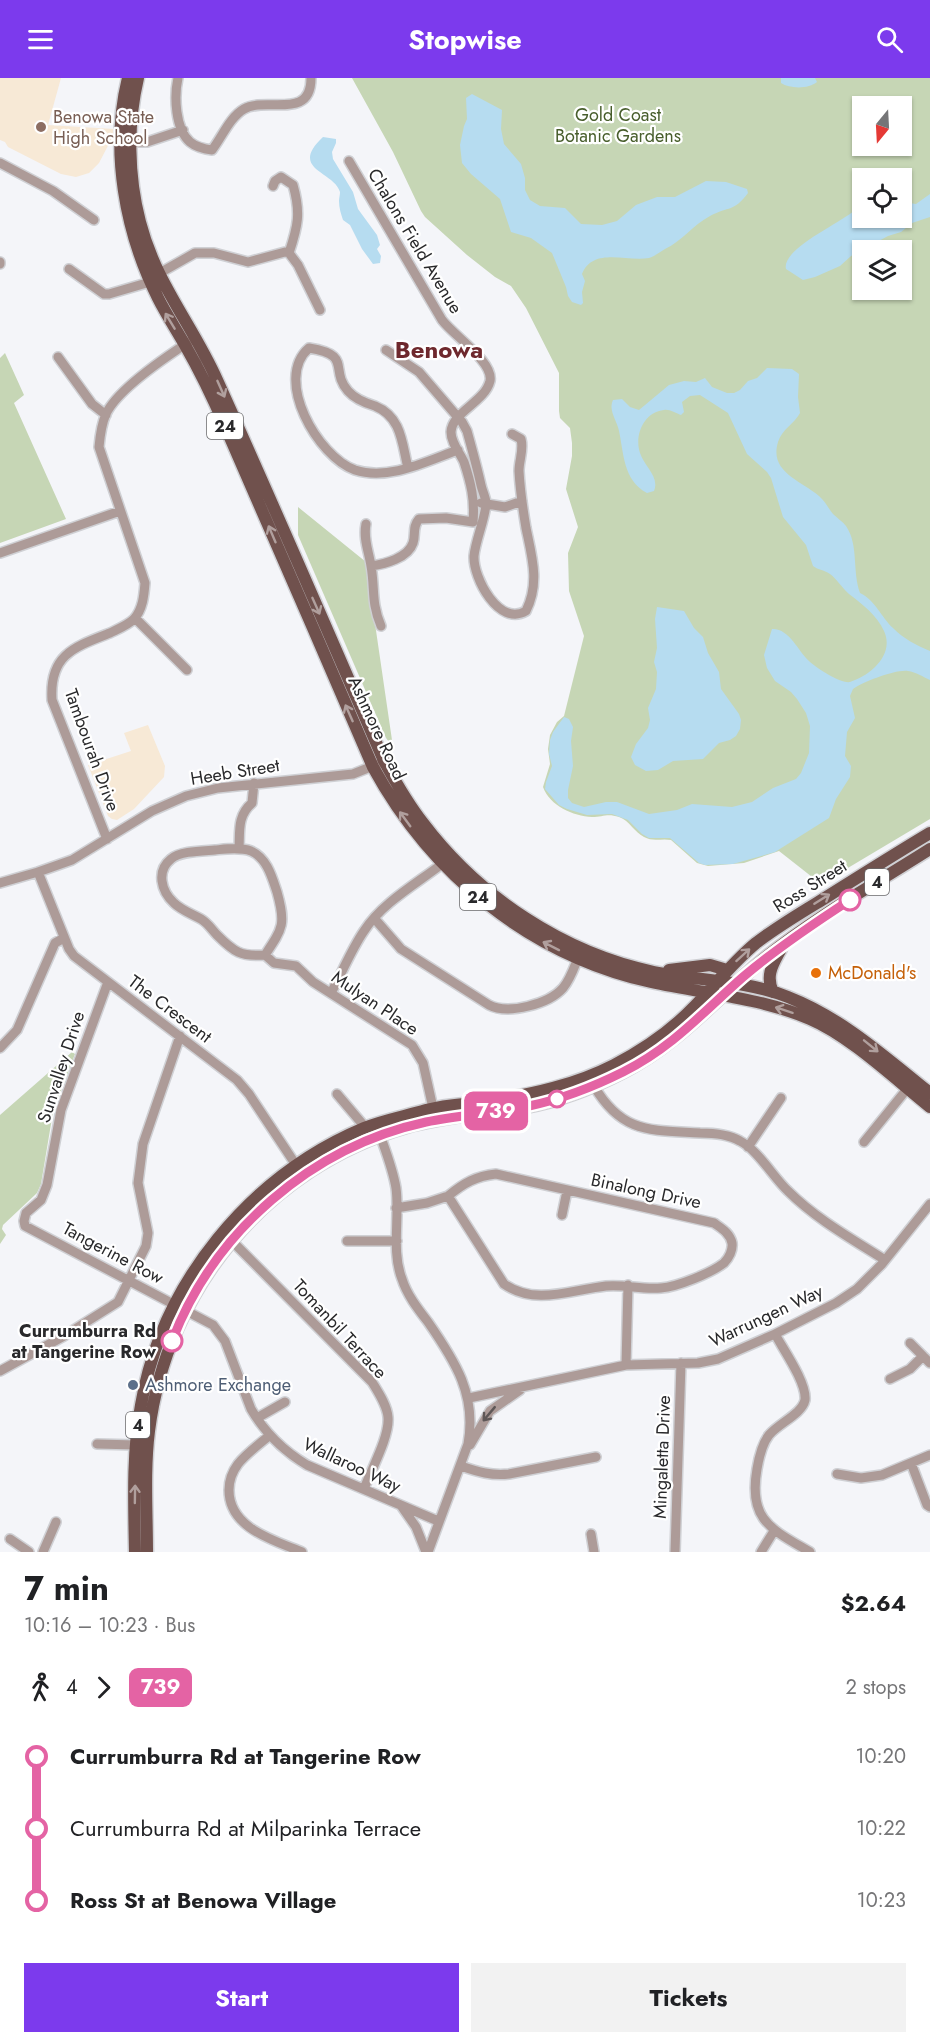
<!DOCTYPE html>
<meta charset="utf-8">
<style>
:root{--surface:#fff;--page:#f2f2f2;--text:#202124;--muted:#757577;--accent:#7c3aed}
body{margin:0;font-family:Jost,sans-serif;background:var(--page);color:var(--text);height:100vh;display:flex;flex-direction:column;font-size:22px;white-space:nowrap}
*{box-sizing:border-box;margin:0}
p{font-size:20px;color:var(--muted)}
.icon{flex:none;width:33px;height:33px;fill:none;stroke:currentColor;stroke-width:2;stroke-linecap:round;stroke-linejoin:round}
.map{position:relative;height:1474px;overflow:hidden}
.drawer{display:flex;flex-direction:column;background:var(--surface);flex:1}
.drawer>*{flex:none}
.badge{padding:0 12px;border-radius:9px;font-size:21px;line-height:39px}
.needle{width:39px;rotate:198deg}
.fabs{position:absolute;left:852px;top:18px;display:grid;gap:12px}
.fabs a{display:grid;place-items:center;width:60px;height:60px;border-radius:0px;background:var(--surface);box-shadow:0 2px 4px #0004;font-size:30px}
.map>.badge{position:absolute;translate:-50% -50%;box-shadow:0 0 0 3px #fff}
.legs{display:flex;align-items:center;gap:9px;height:66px;padding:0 24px;font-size:20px}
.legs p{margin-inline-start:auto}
.headline{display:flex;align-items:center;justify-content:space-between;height:102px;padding:0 24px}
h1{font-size:33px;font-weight:700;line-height:45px}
.button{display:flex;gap:12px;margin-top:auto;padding:12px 24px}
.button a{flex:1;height:69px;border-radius:0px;background:var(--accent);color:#fff;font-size:24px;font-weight:700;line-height:69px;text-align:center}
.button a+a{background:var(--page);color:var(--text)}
ul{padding:0 24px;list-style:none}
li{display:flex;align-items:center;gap:21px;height:72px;font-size:22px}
li i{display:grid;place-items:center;width:9px;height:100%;margin:0 8px;background:currentColor}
li i::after{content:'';width:15px;height:15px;margin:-8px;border:4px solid;border-radius:50%;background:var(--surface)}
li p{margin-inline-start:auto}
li:first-child i{background:linear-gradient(#0000 50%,currentColor 0)}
li:last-child i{background:linear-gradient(currentColor 50%,#0000 0)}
header{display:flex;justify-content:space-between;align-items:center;height:78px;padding:0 24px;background:var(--accent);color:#fff;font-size:27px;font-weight:700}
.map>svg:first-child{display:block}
</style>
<header><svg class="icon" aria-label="menu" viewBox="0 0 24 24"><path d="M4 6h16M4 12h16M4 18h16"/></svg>Stopwise<svg class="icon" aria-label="search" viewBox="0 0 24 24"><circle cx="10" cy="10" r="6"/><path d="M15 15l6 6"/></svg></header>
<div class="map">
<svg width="930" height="1474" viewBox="0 0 930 1474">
<rect width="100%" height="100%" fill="#f4f5f9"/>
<path fill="#f7e9d6" d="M0 0H61L48 47 114 51 112 60 99 85 89 95 76 99 61 96 8 69 5 64 0 62Z
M148 647 165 688 164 699 134 731 117 742 112 741 108 738 88 687 131 673 124 655Z"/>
<path fill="#c6d6b5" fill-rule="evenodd" d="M352 0H930V741L821 806 779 773 744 785 708 788 697 785 671 762C662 760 653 764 644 759 634 754 630 743 619 739 607 735 603 739 592 739 573 738 550 728 543 709L550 686 548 671 550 657 557 644 564 638 584 558 569 513 568 475 578 449 566 411 572 378V365L570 350 560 340 559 333V295L526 230 511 208 495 199 467 177 425 139 421 133 393 74ZM862 28H902V68H862ZM862 100H902V140H862ZM862 172H902V212H862Z
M5 275 24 317 14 325 66 441 0 465V280Z
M298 429 366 484 393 669 386 660 298 457Z
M72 974 75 976 53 1034 41 1106 37 1115 3 1147 2 1151 6 1157 0 1166V1037Z"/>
<path fill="#b6dcf0" d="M781 0H815L817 4C809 11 790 11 781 5Z
M472 16 502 32 501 51 504 66 521 86 525 100V112L530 122 540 128 565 130 581 146 602 147 617 143 636 127 657 119H675L706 103 726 104 747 111 748 115C734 134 729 128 710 138 693 147 682 163 665 171 660 174 655 178 649 180 626 184 593 169 582 196L585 203 582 214 583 225 581 227 572 224 568 218 566 209 552 175 531 160 511 154 500 121 471 96 462 85 460 67 464 48 467 41 466 20Z
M323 59 336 61V65L332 74 333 81 353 114 358 131 377 157 380 167 377 171 381 178 380 185 373 186 362 171 350 147 343 142C341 136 339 130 339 123 339 120 340 117 340 114 334 93 288 92 323 59Z
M930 116V139L912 145 901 154 888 158 851 178 840 188 815 199 803 202 786 191C781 171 841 145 855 132 859 129 860 125 862 120V140H902V124L916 126Z
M767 290 792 291 799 296 798 319 800 335C795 345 782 351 778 364 769 394 800 402 819 418 825 423 828 430 833 436 837 440 842 443 846 448 859 467 852 493 860 515 876 523 881 539 893 550 904 561 916 567 930 573V602C923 599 916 594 908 593 896 591 863 604 853 611L850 618 855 640 847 654 845 678 851 688 850 699 836 721 829 740 775 774 733 786 705 787 699 785 670 760H649L642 756 628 742 612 736 587 737 567 731 559 727 545 711 546 704 552 688 549 676 550 662 553 654 564 639 569 641 573 649 571 663 573 688 568 712V720L572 725 584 729 606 724H617L649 736 677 732 692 726 732 729 752 724 773 710 796 701 801 695 809 675 810 648 806 635 797 621 791 614 775 603 767 590 764 577 772 551C789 550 798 573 809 583 815 589 841 606 850 604 870 598 895 577 884 553 877 537 862 526 849 516 842 510 837 501 830 496 825 492 818 492 813 488L806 467 783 439 771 400 767 394 747 376 728 335 700 317 690 318 682 324 684 334 681 337C675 335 670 331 664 332 644 334 634 357 640 375 644 388 660 399 654 413L647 415C623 402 624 376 619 353 617 342 608 333 613 322L622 321 630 329 639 332 669 307 684 303 696 304 705 300 712 309 727 315H734L740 312 748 303 757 300Z
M657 529 684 533 694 550 703 559 708 575 719 594 721 611 739 636 741 642 740 651 736 658 730 662 719 665 703 681 673 683 658 692 646 693 635 687 631 679 636 666 648 650 650 642 648 630 656 611 657 594 654 584 657 570 655 541Z"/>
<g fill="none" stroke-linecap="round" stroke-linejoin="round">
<g stroke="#cfd0d4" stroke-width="12">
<path id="minor" d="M178 0C174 18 175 51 190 64 196 69 204 71 212 72 222 59 230 39 244 31 266 18 311 43 311 0
M131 64H147L183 52
M349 83 442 242C453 257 494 284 490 303 485 324 452 334 451 354 451 365 460 375 464 384 471 405 475 422 473 444L446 440 419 441C412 449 416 456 413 465 408 480 385 486 371 488
M0 85 53 113 94 142
M273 108 275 103 281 99 293 107C301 135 298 148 289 175
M289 175 298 187 320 232
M0 184V186
M69 191 104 216H109L150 204
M158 196 195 175H214L248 184 285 174 289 175
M386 272 419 294 462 344 467 353C472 371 477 389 481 407 482 412 485 418 486 424 487 435 475 464 474 478 473 500 499 549 526 533 540 505 532 479 526 450 523 432 520 412 519 393 519 382 524 372 521 361L512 356
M58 279 92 326 106 337
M408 390C402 366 402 339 375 328 365 325 355 321 348 313 329 291 353 277 309 270 273 301 318 379 355 392 389 403 427 383 458 372
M481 425 505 429 522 423
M366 446C363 461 369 474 371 488 375 510 371 525 381 548
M0 475 120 433
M135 540 187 592
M107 761 52 622C49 577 74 569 110 555 118 551 128 547 134 541 143 531 144 517 145 505L99 369C100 358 101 347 106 336 118 310 170 276 195 260
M239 771C240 753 237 738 252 725L254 705
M38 794 69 871 74 878 237 1002 249 1016 296 1087
M0 805 38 794 72 782 152 733 186 718 218 710 353 696 378 686
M374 840 401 871 489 927C508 937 549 926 563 910 570 902 574 890 578 880
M265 877C283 850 286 846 277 814 272 799 267 780 251 773 240 769 226 771 215 772 202 773 180 773 171 781 156 793 161 813 174 825 181 832 192 836 201 841 208 845 212 852 217 857 234 874 241 879 265 877L274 885 296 888 313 904 412 967 423 985 433 1030
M108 904 61 1032 47 1107 41 1122 26 1135 24 1143 25 1148 213 1247 225 1263 251 1331C265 1355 282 1372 307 1387L438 1443
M331 915C342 895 351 872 364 853 382 825 416 806 442 786
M0 970 17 952 55 865 64 860
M594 1008C622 1056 651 1052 700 1055 714 1055 728 1056 740 1063 758 1072 773 1099 788 1113 816 1141 852 1161 885 1182
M337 1016 365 1049
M380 1057C386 1074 393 1092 396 1110 400 1139 391 1173 402 1201 407 1217 418 1231 428 1244 455 1283 477 1317 468 1366L428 1474
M864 1064 907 1011
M748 1069 781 1020
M396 1130 427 1125 448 1118 504 1206C536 1228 570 1212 606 1208 624 1206 642 1212 661 1210 677 1209 711 1195 724 1185 729 1180 733 1172 732 1165 730 1155 721 1150 714 1145L496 1096C476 1098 464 1105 448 1118
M562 1137 567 1113
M231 1162 372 1304C378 1314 387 1327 388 1339 390 1358 371 1392 364 1411
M347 1163H397
M775 1256C783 1271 807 1305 805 1322 802 1336 779 1345 769 1357 762 1366 759 1379 757 1391 748 1442 771 1451 810 1474
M910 1265 930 1285
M626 1287 628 1207
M0 1293 64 1258 118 1224 146 1168 148 1155 138 1105 143 1066 180 958
M890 1301 910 1291 923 1278
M469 1320 626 1287 698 1285 718 1281 775 1256 836 1225 857 1211 882 1186 930 1126
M257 1340 285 1324
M269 1358C258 1367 246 1376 238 1386 232 1394 229 1402 229 1412 229 1450 273 1462 302 1474
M97 1366 136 1367
M470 1367 490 1333 520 1312
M911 1385 927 1427 930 1429
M461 1388C478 1394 492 1398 509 1396L596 1379
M837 1396 861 1400 882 1397 930 1377
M402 1429 416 1449 426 1474
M591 1456 594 1474
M10 1461 29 1474
M43 1474 56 1444
M675 1474 681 1285
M761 1474 774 1453"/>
</g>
<g stroke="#cfd0d4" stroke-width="15">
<path id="major" d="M128 0C110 72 125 154 158 220 166 236 176 251 185 267 200 293 213 320 225 348 275 462 324 575 373 689 432 797 530 877 651 904 705 916 759 919 810 941 850 958 895 1001 930 1029
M138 0C127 46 128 98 140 144 156 206 192 246 217 302 274 428 329 556 384 683 396 705 408 726 423 745 479 819 563 875 654 894 699 903 745 902 788 919 842 940 885 979 930 1015
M669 892 710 887 727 892
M773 914C765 897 773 886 781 871
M135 1474C134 1425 132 1375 141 1327 162 1205 250 1098 364 1050 384 1042 406 1038 426 1032 447 1026 469 1026 490 1023 533 1016 575 1007 614 987 643 972 672 952 695 928 715 907 733 884 756 865 778 848 802 834 825 820 860 798 895 776 930 755
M147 1474C147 1434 144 1393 149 1353 167 1210 267 1089 406 1049 445 1038 485 1036 525 1029 559 1023 592 1010 623 994 679 966 718 918 766 879 817 838 875 806 930 771"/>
</g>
<use href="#minor" stroke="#ad9b98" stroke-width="9"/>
<use href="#major" stroke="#70514d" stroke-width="12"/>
</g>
<defs><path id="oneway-shaft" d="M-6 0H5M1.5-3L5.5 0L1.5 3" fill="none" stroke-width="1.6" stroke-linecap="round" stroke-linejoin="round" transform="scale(1.5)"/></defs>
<g stroke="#b09f9d">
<use href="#oneway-shaft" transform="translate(170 243) rotate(-121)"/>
<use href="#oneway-shaft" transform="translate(221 311) rotate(66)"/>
<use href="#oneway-shaft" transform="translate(272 456) rotate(-113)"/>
<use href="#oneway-shaft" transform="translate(316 528) rotate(66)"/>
<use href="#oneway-shaft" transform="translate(349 635) rotate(-114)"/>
<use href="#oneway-shaft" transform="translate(405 741) rotate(-126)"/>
<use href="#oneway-shaft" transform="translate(822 821) rotate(-32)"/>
<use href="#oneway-shaft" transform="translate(551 868) rotate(-153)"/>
<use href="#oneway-shaft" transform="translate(743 877) rotate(-42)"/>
<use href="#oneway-shaft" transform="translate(784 932) rotate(-162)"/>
<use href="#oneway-shaft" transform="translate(871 968) rotate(39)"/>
<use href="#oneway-shaft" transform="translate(135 1416) rotate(-89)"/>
</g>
<use stroke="#5e5757" href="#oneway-shaft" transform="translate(489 1336) rotate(130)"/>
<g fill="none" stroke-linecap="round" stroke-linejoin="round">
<g stroke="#fff" stroke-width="14">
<path id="line-1" d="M172 1263C214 1154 311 1069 426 1044 460 1037 495 1035 529 1028 562 1021 593 1009 623 994 673 969 703 934 743 899 777 870 813 846 850 822"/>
</g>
<use href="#line-1" stroke="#e463a4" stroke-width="9"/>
</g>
<circle fill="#8d6e63" stroke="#fff" stroke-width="2" cx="41" cy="49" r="6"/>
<g fill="#fff" stroke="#e463a4" stroke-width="3">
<circle cx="850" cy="822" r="10"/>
<circle cx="557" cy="1021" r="8"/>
<circle cx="172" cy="1263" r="10"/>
</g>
<circle fill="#e8710a" stroke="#fff" stroke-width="2" cx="816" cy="895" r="6"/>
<circle fill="#5c6f8a" stroke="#fff" stroke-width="2" cx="133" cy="1307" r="6"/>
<g text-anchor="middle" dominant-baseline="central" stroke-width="4.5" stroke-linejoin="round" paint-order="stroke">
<g fill="#fff" stroke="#69696b" stroke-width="1.5">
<rect x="207" y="335" width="36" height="26" rx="4.5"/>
<rect x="865" y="791" width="24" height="26" rx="4.5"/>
<rect x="460" y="806" width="36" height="26" rx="4.5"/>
<rect x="126" y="1334" width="24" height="26" rx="4.5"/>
</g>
<g font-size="16" font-weight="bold" fill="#29292b">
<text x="225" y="348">24</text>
<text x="877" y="804">4</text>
<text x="478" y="819">24</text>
<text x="138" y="1347">4</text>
</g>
<g font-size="18" fill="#485e2c" stroke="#fff">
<text x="618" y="37">Gold Coast<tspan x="618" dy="21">Botanic Gardens</tspan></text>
</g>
<g font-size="18" fill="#785e54" stroke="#fff" text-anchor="start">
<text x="53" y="39">Benowa State<tspan x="53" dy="21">High School</tspan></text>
</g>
<g font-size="18" fill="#29292b" stroke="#fff">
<text transform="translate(415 163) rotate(59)">Chalons Field Avenue</text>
<text transform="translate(377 650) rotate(65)">Ashmore Road</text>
<text transform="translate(92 672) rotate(70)">Tambourah Drive</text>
<text transform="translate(235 694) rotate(-9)">Heeb Street</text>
<text transform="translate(810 808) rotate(-32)">Ross Street</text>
<text transform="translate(375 925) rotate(34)">Mulyan Place</text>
<text transform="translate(170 931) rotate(37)">The Crescent</text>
<text transform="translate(61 989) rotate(-72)">Sunvalley Drive</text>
<text transform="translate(646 1113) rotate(12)">Binalong Drive</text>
<text transform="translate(113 1175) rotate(28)">Tangerine Row</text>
<text transform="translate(766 1238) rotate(-25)">Warrungen Way</text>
<text transform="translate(340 1251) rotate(47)">Tomanbil Terrace</text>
<text transform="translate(662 1379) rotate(-88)">Mingaletta Drive</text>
<text transform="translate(352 1387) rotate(25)">Wallaroo Way</text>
</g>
<g font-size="18" fill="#c56008" stroke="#fff" text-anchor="start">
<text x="828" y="895">McDonald's</text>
</g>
<g font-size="18" font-weight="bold" fill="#29292b" stroke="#fff" text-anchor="end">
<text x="156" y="1253">Currumburra Rd<tspan x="156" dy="21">at Tangerine Row</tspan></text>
</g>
<g font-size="18" fill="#4e5e75" stroke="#fff" text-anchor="start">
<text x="145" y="1307">Ashmore Exchange</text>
</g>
<g font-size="24" font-weight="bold" fill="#6e282d" stroke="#fff">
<text x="439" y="271">Benowa</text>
</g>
</g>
</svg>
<div class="fabs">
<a><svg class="needle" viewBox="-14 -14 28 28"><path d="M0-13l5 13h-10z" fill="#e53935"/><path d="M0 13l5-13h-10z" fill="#757577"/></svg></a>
<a><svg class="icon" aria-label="locate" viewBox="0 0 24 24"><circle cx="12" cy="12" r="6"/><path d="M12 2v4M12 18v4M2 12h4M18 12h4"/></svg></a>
<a><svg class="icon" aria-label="layers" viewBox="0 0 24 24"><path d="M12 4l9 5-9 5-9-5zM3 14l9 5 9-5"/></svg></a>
</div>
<b class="badge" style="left:496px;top:1033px;background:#e463a4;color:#fff">739</b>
</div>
<section class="drawer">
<div class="headline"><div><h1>7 min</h1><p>10:16 – 10:23 · Bus</p></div><b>$2.64</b></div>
<div class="legs"><svg class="icon" aria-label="walk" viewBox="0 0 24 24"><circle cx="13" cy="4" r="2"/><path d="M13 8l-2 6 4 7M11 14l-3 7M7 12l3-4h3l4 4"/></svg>4<svg class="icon" aria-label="forward" viewBox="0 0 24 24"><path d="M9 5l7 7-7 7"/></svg><b class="badge" style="background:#e463a4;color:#fff">739</b><p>2 stops</p></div>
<ul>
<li><i style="color:#e463a4"></i><b>Currumburra Rd at Tangerine Row</b><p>10:20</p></li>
<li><i style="color:#e463a4"></i><span>Currumburra Rd at Milparinka Terrace</span><p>10:22</p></li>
<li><i style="color:#e463a4"></i><b>Ross St at Benowa Village</b><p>10:23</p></li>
</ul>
<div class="button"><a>Start</a><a>Tickets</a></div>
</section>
